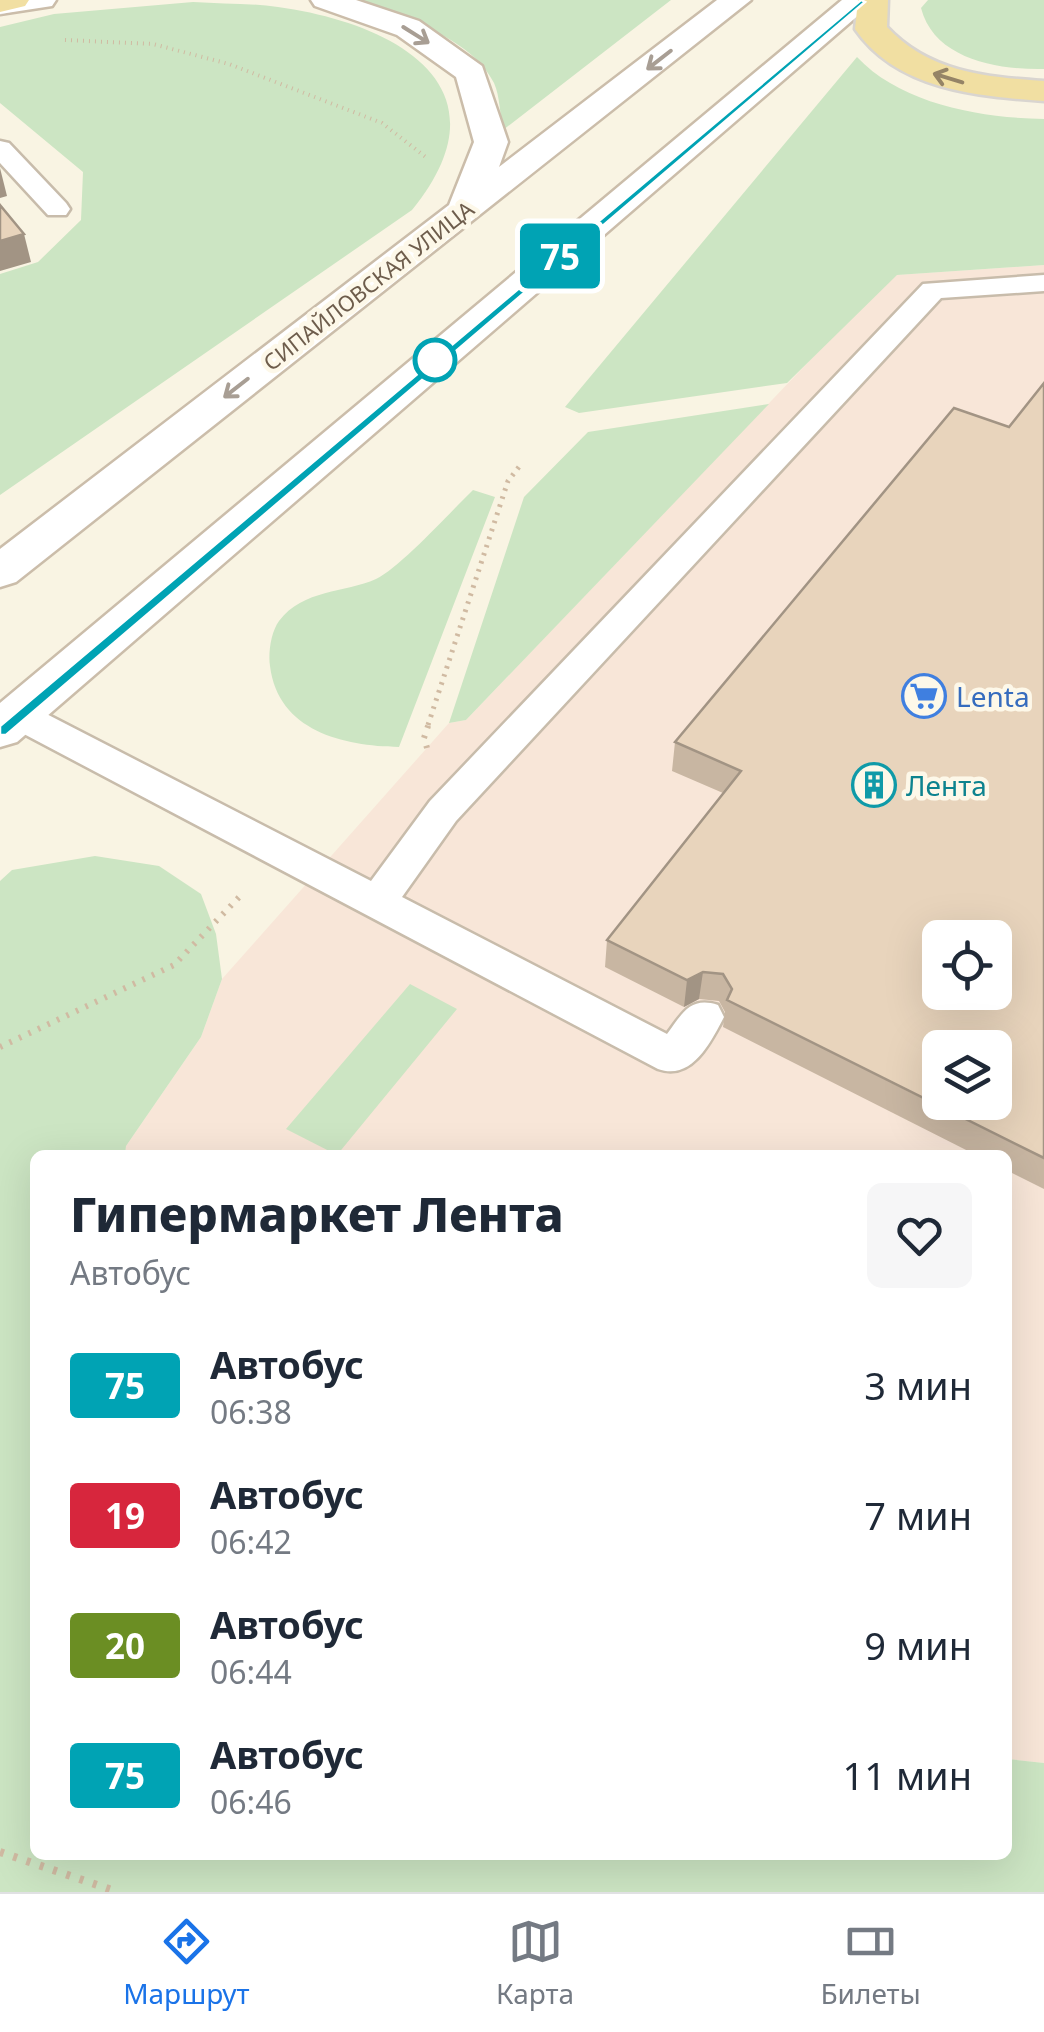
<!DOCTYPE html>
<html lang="ru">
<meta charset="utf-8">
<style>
:root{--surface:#fff;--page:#f6f6f7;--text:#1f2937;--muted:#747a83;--line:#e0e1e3;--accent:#1a73e8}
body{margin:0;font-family:"Noto Sans",sans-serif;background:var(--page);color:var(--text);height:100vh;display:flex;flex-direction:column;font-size:38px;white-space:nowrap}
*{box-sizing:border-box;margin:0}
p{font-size:32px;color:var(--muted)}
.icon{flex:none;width:55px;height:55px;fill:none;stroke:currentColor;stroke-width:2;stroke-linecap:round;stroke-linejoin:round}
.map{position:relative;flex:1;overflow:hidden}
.side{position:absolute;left:30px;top:1150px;width:982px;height:710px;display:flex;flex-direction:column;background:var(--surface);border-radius:15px;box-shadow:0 10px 40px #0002}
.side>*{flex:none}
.badge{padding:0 20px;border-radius:8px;font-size:35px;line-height:65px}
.fabs{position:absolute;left:922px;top:920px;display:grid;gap:20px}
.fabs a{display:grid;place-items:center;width:90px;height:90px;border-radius:15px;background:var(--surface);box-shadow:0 10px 40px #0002;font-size:50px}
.map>.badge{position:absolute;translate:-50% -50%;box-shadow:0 0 0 5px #fff}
.round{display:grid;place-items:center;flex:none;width:105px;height:105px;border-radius:15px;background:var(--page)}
.overview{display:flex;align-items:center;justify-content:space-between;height:170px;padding:0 40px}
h1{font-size:48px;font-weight:800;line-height:75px}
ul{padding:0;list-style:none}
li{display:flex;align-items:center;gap:30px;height:130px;padding:0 40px}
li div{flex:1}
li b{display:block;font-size:38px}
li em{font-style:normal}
li .badge{min-width:110px;font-weight:700;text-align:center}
.menu{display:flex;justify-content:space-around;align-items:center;height:140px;border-top:2px solid var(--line);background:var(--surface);font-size:28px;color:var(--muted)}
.menu a{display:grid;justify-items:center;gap:5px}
.menu .selected{color:var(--accent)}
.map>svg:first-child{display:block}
</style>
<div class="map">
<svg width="1044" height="1892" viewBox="0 0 1044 1892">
<rect width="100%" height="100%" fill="#f9f4e3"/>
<path fill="#f8e6d8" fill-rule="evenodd" d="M1044 265V1763L1008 1759V1155H125L126 1146 201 1037 222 979 449 723 466 720 880 287 897 275ZM940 938H995V992H940ZM940 1048H995V1102H940Z"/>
<path fill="#cce5c3" d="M354 0H671L503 130C500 116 500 96 494 83 472 37 398 15 354 0Z
M928 0H1044V69C997 70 934 59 921 8Z
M193 2C221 4 250 3 278 7 394 23 513 86 412 210L0 495V274L38 262 81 220 83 172 0 103V27L54 14Z
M857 57C901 104 981 118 1044 119V265L897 275 787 383 579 413 565 407Z
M769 404 466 720 449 723 524 497 588 432Z
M473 490 495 497 399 747C343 746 278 731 270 666 268 653 271 632 279 621 303 589 345 593 376 579 401 567 451 511 473 490Z
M95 856 159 866 201 894 216 934 222 979 201 1037 126 1146 125 1155H35V1855H1008V1759L1044 1763V1892H0V881L12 870Z
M410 984 457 1009 337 1155 286 1129Z"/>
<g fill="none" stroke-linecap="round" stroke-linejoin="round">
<g stroke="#c8bcab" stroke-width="5">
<path id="lane" d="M0 141 9 143 66 203 70 209 66 215H48L0 163Z
M1044 275V291L941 298 456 821 402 897 667 1034C682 1014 690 996 718 1005L724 1017C710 1044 691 1081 658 1069L5 724 0 715 5 706 18 702 31 706 371 881 430 801 923 284Z"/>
</g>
<g stroke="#cbbdaa" stroke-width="5">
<path id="secondary" d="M0 0H56L52 6 0 14Z
M311 0H356L419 21 482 66 508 142 499 167 717 0H751L16 582 0 587V549L449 205 474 142 456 77 397 35 315 6Z
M842 0H876L17 742 0 747V703Z"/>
</g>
<g stroke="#d9d5d0" stroke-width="5">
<path id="primary" d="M0 0H29L25 6 0 12Z
M858 0H888L887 27C929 72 985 77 1044 81V101C977 96 897 90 855 29Z"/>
</g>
<path stroke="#d0baa2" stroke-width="4" stroke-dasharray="1 5" stroke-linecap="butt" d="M65 40 153 44 229 64 382 123 427 158"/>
<path stroke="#d0baa2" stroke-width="5" stroke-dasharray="2.5 6" stroke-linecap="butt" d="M428 725 508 481 522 463"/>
<path stroke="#d0baa2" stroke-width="6" stroke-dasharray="2.5 8" stroke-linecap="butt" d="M427 748 424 738 429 723
M0 1047 174 965 244 892"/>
<path stroke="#d0baa2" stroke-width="8" stroke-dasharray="4 10" stroke-linecap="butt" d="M0 1852 118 1892"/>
<use href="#lane" fill="#fff" fill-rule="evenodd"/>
<use href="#secondary" fill="#fff" fill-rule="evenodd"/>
<use href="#primary" fill="#f1dfa2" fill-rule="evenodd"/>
</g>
<path fill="#c8b6a2" d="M1044 383V1189L1008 1171V1155H976L723 1027 725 1012 719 1001 699 999 684 1007 605 967 607 940 723 793 672 771 675 742 1009 427Z"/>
<path fill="#a29484" d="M0 168 7 196 0 198Z
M24 234 31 262 0 271V241Z
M703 972 699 999 684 1007 687 980Z"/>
<path fill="#e8d4bc" stroke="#a29484" stroke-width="2.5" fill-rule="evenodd" d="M0 205 24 234 0 241Z
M1044 383V1158L727 1000 732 989 723 974 703 972 687 980 607 940 741 771 675 742 954 408 1009 427ZM940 938H995V992H940ZM940 1048H995V1102H940Z"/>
<defs><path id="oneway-shaft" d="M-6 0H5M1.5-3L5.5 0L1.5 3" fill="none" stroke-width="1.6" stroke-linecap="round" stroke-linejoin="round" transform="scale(2.5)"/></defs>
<g stroke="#a89e94">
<use href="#oneway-shaft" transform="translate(416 35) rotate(32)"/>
<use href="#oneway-shaft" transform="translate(659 60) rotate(142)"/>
<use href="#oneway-shaft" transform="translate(236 388) rotate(142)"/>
</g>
<use stroke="#958466" href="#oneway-shaft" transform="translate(948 78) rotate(-163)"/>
<path fill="#00a3b4" stroke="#fff" stroke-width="2.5" d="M861 0 865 2 6 735H0V726Z"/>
<defs>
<g id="supermarket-ring" transform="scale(2.25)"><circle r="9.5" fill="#fdf8e9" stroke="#3f7fe0" stroke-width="1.5"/><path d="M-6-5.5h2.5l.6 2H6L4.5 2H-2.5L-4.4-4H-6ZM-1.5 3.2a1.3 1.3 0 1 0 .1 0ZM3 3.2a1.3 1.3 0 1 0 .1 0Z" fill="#3f7fe0"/></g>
<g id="building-ring" transform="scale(2.25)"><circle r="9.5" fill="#fdf8e9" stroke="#0f9aa8" stroke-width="1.5"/><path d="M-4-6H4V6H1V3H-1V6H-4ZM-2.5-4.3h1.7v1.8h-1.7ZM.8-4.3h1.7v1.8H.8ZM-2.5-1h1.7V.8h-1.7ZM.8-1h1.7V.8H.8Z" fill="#0f9aa8"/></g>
</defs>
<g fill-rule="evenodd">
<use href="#supermarket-ring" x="924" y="696"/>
<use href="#building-ring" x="874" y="785"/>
</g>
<circle fill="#fff" stroke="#00a3b4" stroke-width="5" cx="435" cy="360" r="20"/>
<g text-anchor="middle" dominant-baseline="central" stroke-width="9" stroke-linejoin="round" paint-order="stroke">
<g font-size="22" fill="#6e5d4c" stroke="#fdf8e9">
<text transform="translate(368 285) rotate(-38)">СИПАЙЛОВСКАЯ УЛИЦА</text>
</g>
<g font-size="28" fill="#366cbe" stroke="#fdf8e9" text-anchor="start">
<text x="956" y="696">Lenta</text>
</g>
<g font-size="28" fill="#0d838f" stroke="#fdf8e9" text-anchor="start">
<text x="906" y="785">Лента</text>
</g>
</g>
</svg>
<div class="fabs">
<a><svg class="icon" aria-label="locate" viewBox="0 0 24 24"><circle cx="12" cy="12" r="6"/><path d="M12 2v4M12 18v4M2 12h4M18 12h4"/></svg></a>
<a><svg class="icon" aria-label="layers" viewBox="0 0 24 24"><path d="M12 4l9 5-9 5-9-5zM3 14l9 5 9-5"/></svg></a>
</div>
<b class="badge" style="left:560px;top:256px;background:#00a3b4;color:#fff">75</b>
<section class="side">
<div class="overview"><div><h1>Гипермаркет Лента</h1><p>Автобус</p></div><a class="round"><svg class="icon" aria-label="heart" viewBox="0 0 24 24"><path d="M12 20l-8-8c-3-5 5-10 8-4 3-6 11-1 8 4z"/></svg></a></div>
<ul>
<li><span class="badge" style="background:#00a3b4;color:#fff">75</span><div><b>Автобус</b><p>06:38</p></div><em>3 мин</em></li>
<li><span class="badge" style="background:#d7263d;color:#fff">19</span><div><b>Автобус</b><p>06:42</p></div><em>7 мин</em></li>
<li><span class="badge" style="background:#6b8e23;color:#fff">20</span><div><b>Автобус</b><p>06:44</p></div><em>9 мин</em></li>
<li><span class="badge" style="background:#00a3b4;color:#fff">75</span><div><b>Автобус</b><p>06:46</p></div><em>11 мин</em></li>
</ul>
</section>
</div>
<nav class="menu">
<a class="selected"><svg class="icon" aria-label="directions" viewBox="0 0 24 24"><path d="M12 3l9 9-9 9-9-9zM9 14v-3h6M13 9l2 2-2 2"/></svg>Маршрут</a>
<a><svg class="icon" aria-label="map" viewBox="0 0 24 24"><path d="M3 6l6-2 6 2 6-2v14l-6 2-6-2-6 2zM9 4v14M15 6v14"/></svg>Карта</a>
<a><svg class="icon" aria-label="tickets" viewBox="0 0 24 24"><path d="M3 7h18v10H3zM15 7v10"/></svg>Билеты</a>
</nav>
